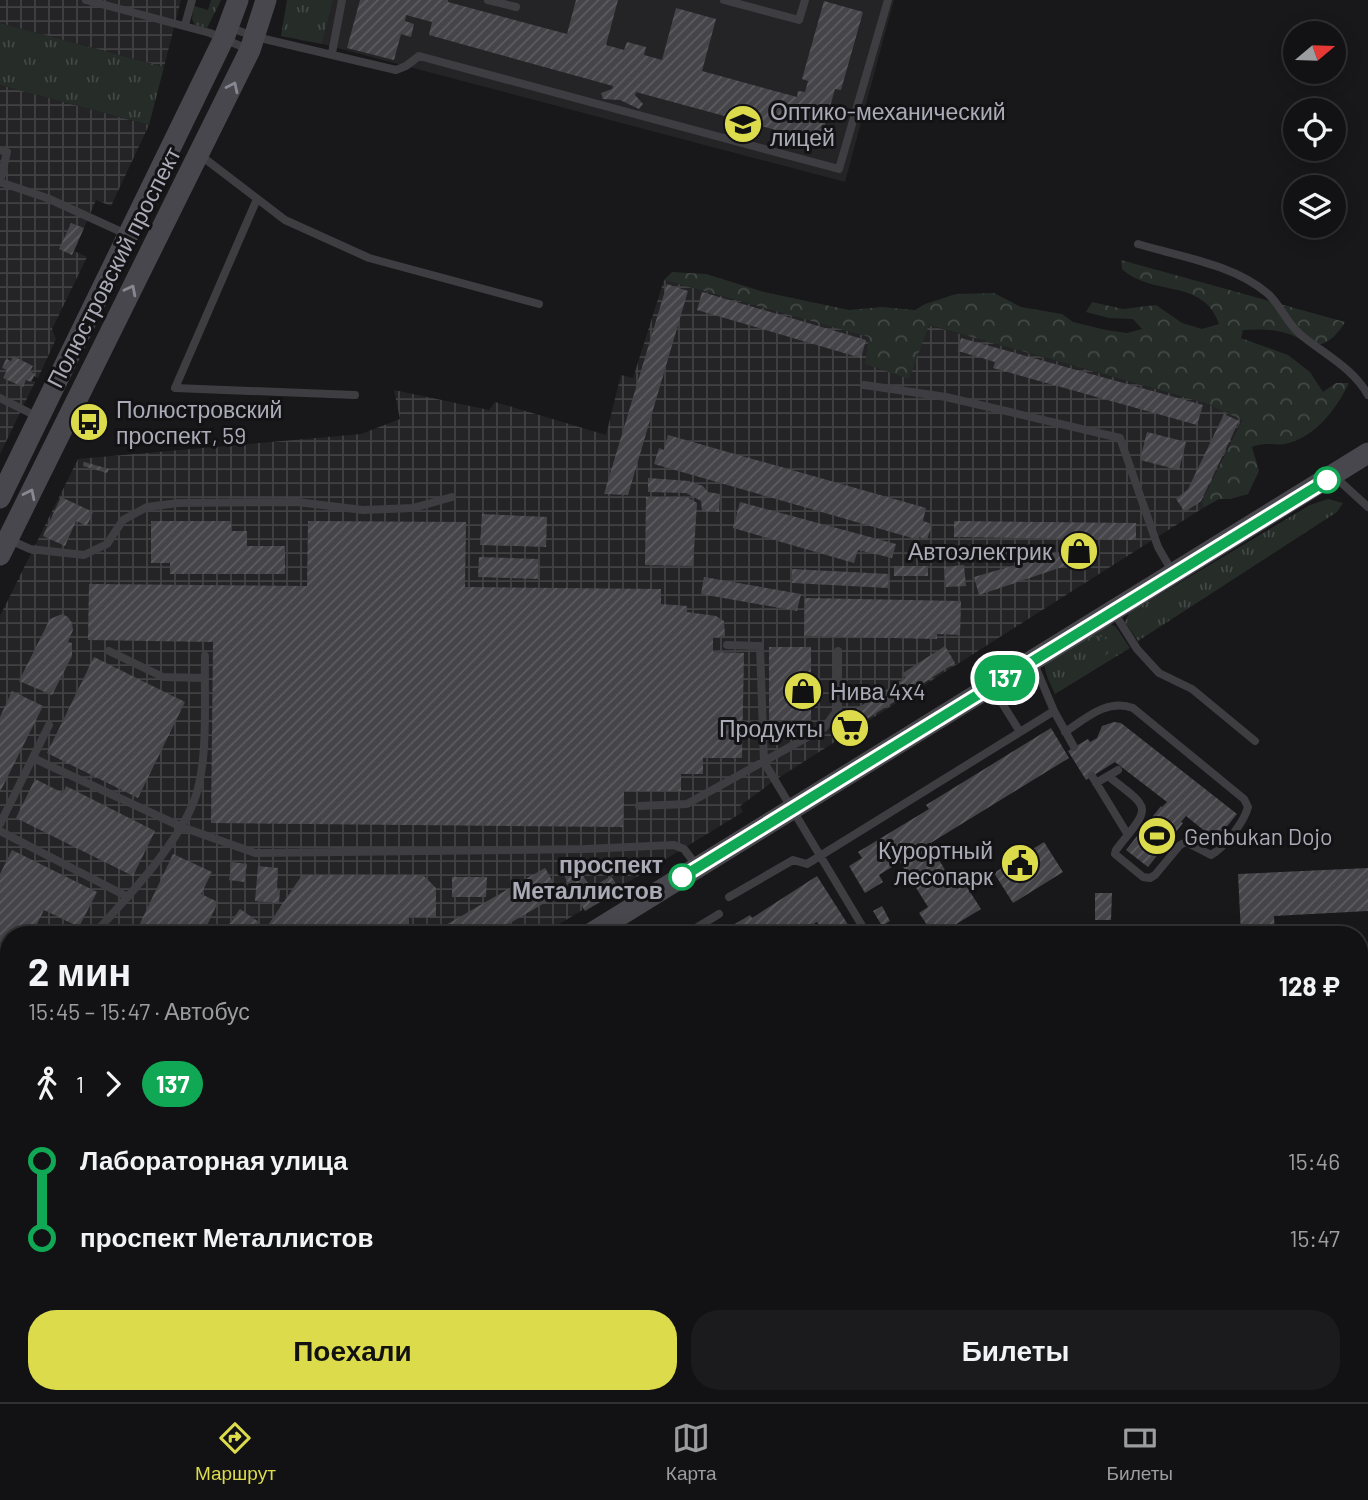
<!DOCTYPE html>
<html lang="ru">
<meta charset="utf-8">
<style>
:root{--surface:#121113;--page:#1b1a1c;--text:#f1f3f6;--muted:#9c9da0;--line:#313133;--accent:#dbdb4c}
body{margin:0;font-family:Barlow,sans-serif;background:var(--page);color:var(--text);height:100vh;display:flex;flex-direction:column;font-size:26px;white-space:nowrap}
*{box-sizing:border-box;margin:0}
p{font-size:23px;color:var(--muted)}
.icon{flex:none;width:38px;height:38px;fill:none;stroke:currentColor;stroke-width:2;stroke-linecap:round;stroke-linejoin:round}
.map{position:relative;flex:1;overflow:hidden}
.drawer{position:absolute;left:0px;top:926px;width:1368px;height:478px;display:flex;flex-direction:column;background:var(--surface);border-radius:28px 28px 0 0;box-shadow:0 4px 18px #0003,0 0 0 2px var(--line)}
.drawer>*{flex:none}
.badge{padding:0 14px;border-radius:23px;font-size:24px;line-height:46px}
.needle{width:46px;rotate:71deg}
.tools{position:absolute;left:1283px;top:21px;display:grid;gap:14px}
.tools a{display:grid;place-items:center;width:63px;height:63px;border-radius:50%;background:var(--surface);box-shadow:0 4px 18px #0003,0 0 0 2px var(--line);font-size:35px}
.map>.badge{position:absolute;translate:-50% -50%;box-shadow:0 0 0 4px #fff}
.legs{display:flex;align-items:center;gap:10px;height:77px;padding:0 28px;font-size:23px}
.legs p{margin-inline-start:auto}
.summary{display:flex;align-items:center;justify-content:space-between;height:119px;padding:0 28px}
h1{font-size:38px;font-weight:700;line-height:52px}
.cta{display:flex;gap:14px;margin-top:auto;padding:14px 28px}
.cta a{flex:1;height:80px;border-radius:28px;background:var(--accent);color:#111;font-size:28px;font-weight:700;line-height:80px;text-align:center}
.cta a+a{background:var(--page);color:var(--text)}
ul{padding:0 28px;list-style:none}
li{display:flex;align-items:center;gap:24px;height:77px;font-size:26px}
li i{display:grid;place-items:center;width:10px;height:100%;margin:0 9px;background:currentColor}
li i::after{content:'';width:18px;height:18px;margin:-9px;border:5px solid;border-radius:50%;background:var(--surface)}
li p{margin-inline-start:auto}
li:first-child i{background:linear-gradient(#0000 50%,currentColor 0)}
li:last-child i{background:linear-gradient(currentColor 50%,#0000 0)}
.dock{display:flex;justify-content:space-around;align-items:center;height:98px;border-top:2px solid var(--line);background:var(--surface);font-size:19px;color:var(--muted)}
.dock a{display:grid;justify-items:center;gap:4px}
.dock .active{color:var(--accent)}
.map>svg:first-child{display:block}
</style>
<div class="map">
<svg width="1368" height="1402" viewBox="0 0 1368 1402">
<defs>
<pattern id="industrial-grid" width="8" height="8" patternUnits="userSpaceOnUse" patternTransform="scale(1.75)"><rect width="8" height="8" fill="#242326"/><path d="M0 4h8M4 0v8" fill="none" stroke="#414043"/></pattern>
<pattern id="grass-tufts" width="24" height="20" patternUnits="userSpaceOnUse" patternTransform="scale(1.75)"><rect width="24" height="20" fill="#262d29"/><path d="M3 7l-1-3M5 7V3M7 7l1-3M15 17l-1-3M17 17v-4M19 17l1-3" fill="none" stroke="#434946"/></pattern>
<pattern id="forest-crowns" width="20" height="18" patternUnits="userSpaceOnUse" patternTransform="scale(1.75)"><rect width="20" height="18" fill="#262d29"/><path d="M2 6a3 3 0 1 1 6 0M12 15a3 3 0 1 1 6 0" fill="none" stroke="#434946"/></pattern>
<pattern id="building-hatch" width="6" height="6" patternUnits="userSpaceOnUse" patternTransform="scale(1.75)"><rect width="6" height="6" fill="#454449"/><path d="M-1 1l2-2M0 6l6-6M5 7l2-2" fill="none" stroke="#5d5c61"/></pattern>
</defs>
<rect width="100%" height="100%" fill="#181719"/>
<path fill="#242326" d="M333 0H894L845 182 322 44Z"/>
<path fill="url(#industrial-grid)" d="M0 0H181L164 67 0 23Z
M0 85 149 125 111 206 96 200 74 251 87 257 52 329 56 339 38 378 34 376 32 381 35 382 0 454Z
M664 280 870 337 909 378 928 325 1205 403 1242 419 1202 501 1203 508 775 780 740 806 743 812 543 934H9V1214L0 1208V616L78 459 361 434 400 419 394 390 489 410 495 402 606 435 621 375 633 378Z"/>
<path fill="url(#grass-tufts)" d="M211 0H221L207 28 195 25 192 19 194 6 208 10Z
M287 0H333L322 44 281 36Z
M0 23 164 67 149 125 0 85Z
M1328 499 1343 503 1337 512 1138 641 1125 622 1129 613 1310 505Z
M1111 624 1116 627 1130 648 1055 694 1048 679 1043 662Z"/>
<path fill="url(#forest-crowns)" d="M1121 260 1345 322C1338 334 1325 349 1309 344 1302 341 1296 336 1289 334 1273 329 1259 329 1243 330L1241 338 1288 355 1310 372 1323 392 1336 383H1349C1337 408 1315 438 1285 444 1272 446 1267 441 1252 447L1259 471 1248 494 1230 499H1219L1203 508 1202 501 1242 420 1205 403 929 325 909 379 865 364 869 337 664 280 672 272 706 274 764 292 849 310 882 307 915 310 925 304 956 294 994 293 1021 307 1062 314 1073 322 1106 330 1127 333 1142 329 1133 319 1109 318 1086 312 1092 302 1123 309 1156 305 1182 323 1202 329 1219 324C1204 278 1152 297 1122 269Z
M1091 636 1104 637 1108 642V653L1098 662 1084 653 1082 643Z"/>
<path fill="url(#building-hatch)" d="M360 0H448V2L567 34 576 0H618L606 45 624 50 627 42 646 47 644 55 662 60 676 8 716 19 702 71 797 97 798 91 805 92 808 81 802 79 824 1 863 12 841 90 835 89 820 142 636 92 635 95 643 104 639 109 620 100 603 99 601 93 612 89 613 86 429 35 432 22 406 15 405 21 414 24 411 37 401 34 394 60 347 48Z
M71 223 84 228 72 255 59 249Z
M667 284 688 291 628 495 604 494Z
M702 292 866 340 861 358 697 310Z
M961 338 1203 405 1197 425 993 368 995 362 958 351Z
M13 356 33 366 30 371 35 374 31 382 26 380 23 387 3 378 7 370 2 368 6 359 11 361Z
M1224 414 1239 421 1201 501 1185 512 1176 499 1188 489Z
M1147 432 1186 442 1179 470 1140 460Z
M668 435 926 508 923 521 932 524 927 540 919 537V540L654 464 659 448 664 450Z
M84 462 109 469 107 473 83 466Z
M648 478 689 481 703 486 708 492 720 494 719 512 702 511 701 501 686 493 648 492Z
M61 497 93 512 87 526 76 521 65 546 43 536Z
M646 497H687L697 503 693 566 645 565Z
M740 502 896 544 892 558 858 550 854 563 733 528Z
M482 514 547 517 546 547 480 545Z
M151 521H231V531H247V546H285V574H170V563H151Z
M308 521 466 522 465 587 661 589V604L687 606V612L716 616 724 621 725 636 713 638V652L744 653 742 758H703V774H681V791H624L623 827 211 823 213 642 88 640 89 584 307 586Z
M954 521 1136 523V540L954 537Z
M1081 546 1086 559 979 595 974 577Z
M479 557 538 559V579L478 577Z
M964 565 966 586 946 587 944 567Z
M894 566H928V576H894Z
M792 569 889 574 888 588 792 583Z
M704 577 801 594 797 611 701 594Z
M805 598 961 601 960 635 937 634V639L804 636Z
M62 614 68 617 72 623 73 630 68 642 72 643V656L52 695 19 681 50 619Z
M945 646 955 663 848 731 840 719 905 678 903 673Z
M769 647H811V720H769Z
M94 657 185 702 138 798 47 753Z
M12 691 43 706 0 792V717Z
M1114 722 1121 723 1237 814 1216 840 1186 816 1181 822 1183 823 1148 867 1126 850 1161 806 1162 807 1167 802 1115 762 1086 780 1068 751 1088 739 1090 742 1097 738 1102 726Z
M1051 728 1069 758 929 844 957 889 965 884 981 909 940 934H933L919 913 928 907 900 862 879 875 883 882 865 893 849 866 862 858 858 852 929 809 926 805Z
M35 779 63 793 66 786 155 831 133 876 16 818Z
M1044 842 1063 872 1013 903 994 873Z
M12 850 97 892 79 927 44 910 32 934H9V984L0 1003V874Z
M173 854 212 872 201 894 218 902 203 934 186 926 182 934H135Z
M232 862 247 864 244 882 229 880Z
M258 866 278 868 277 890H280L279 903 255 901Z
M577 866 591 888 611 876 620 890 585 911 563 874Z
M545 868 560 894 491 934H430Z
M1368 868V911L1274 916 1275 934H1241L1238 874Z
M302 875H423L436 888V917H409V930H332L329 934H262Z
M817 876 854 934H825L817 922 797 934H732L728 928 750 915 752 918Z
M452 877H487L486 897H452Z
M1095 893H1112L1111 920H1095Z
M882 906 890 921 882 926 873 911Z
M240 909 259 922 251 934H222Z
M1364 988H1368V1017H1366Z
M1368 1226V1270H1360V1227Z
M39 1395H116L121 1402H43Z
M560 1395H586V1402H560Z
M666 1395H706V1402H666Z
M961 1395H1037L1038 1402H883V1400L961 1397Z"/>
<g fill="none" stroke-linecap="round" stroke-linejoin="round">
<path stroke="#3e3e42" stroke-width="8" d="M86 0 210 33 250 50
M488 0 516 7
M724 0 799 20 805 0
M185 25 192 0
M228 27 256 37 396 70 406 66 419 56 839 169 888 0
M332 53 342 0
M0 150 7 152 0 182 47 198 126 234
M200 155 285 220 369 258 539 304
M257 199 175 388 355 395
M1138 244C1181 257 1232 264 1267 293 1281 305 1286 323 1301 335 1324 354 1353 368 1368 395
M864 385 946 397 1120 438 1158 547 1173 573
M0 398 38 417
M1334 476 1368 507
M10 540 30 549 84 555 107 544 123 520 147 507 178 503 297 502 363 510 413 508 452 497
M1113 611 1137 649 1159 673 1192 689 1255 741
M727 645 760 646 764 762 867 934
M109 651 163 677 205 678
M1033 661 1054 711 1074 747
M992 687 1020 732
M1065 732C1085 719 1107 698 1133 708L1244 799 1248 807C1244 822 1225 847 1211 855L1186 842 1180 845 1155 875 1150 878 1143 877 1115 854 1116 850C1151 805 1153 811 1108 776
M33 758 182 827 255 853 585 849 674 845 684 849 696 865
M1092 776 1128 835
M1096 783 1118 770
M639 806 687 804 824 728 838 709V651
M0 824 49 725
M0 831 128 897
M729 897 793 860 807 864 1054 711
M705 923 713 934
M94 934C125 900 178 844 194 801 209 762 204 699 205 656
M686 934 719 914
M0 1029 9 1012
M1360 1320H1368
M1 1363 9 1358
M122 1395 128 1402
M798 1395 799 1402
M1086 1402 1087 1395"/>
<path stroke="#3e3e42" stroke-width="16" d="M627 1395V1402"/>
<path stroke="#47474d" stroke-width="21" d="M0 498 224 38 238 0
M0 555 250 50 266 0
M590 934 1368 453
M0 1300 9 1295"/>
</g>
<defs><path id="oneway-chevron" d="M-2-3.5L2.5 0L-2 3.5" fill="none" stroke-width="1.6" stroke-linecap="round" stroke-linejoin="round" transform="scale(1.75)"/></defs>
<g stroke="#888892">
<use href="#oneway-chevron" transform="translate(233 87) rotate(-64)"/>
<use href="#oneway-chevron" transform="translate(131 290) rotate(-63)"/>
<use href="#oneway-chevron" transform="translate(30 494) rotate(-64)"/>
</g>
<g fill="none" stroke-linecap="round" stroke-linejoin="round">
<g stroke="#fff" stroke-width="16">
<path id="line-1" d="M682 877 1327 480"/>
</g>
<use href="#line-1" stroke="#10a855" stroke-width="10"/>
</g>
<defs>
<g id="university-disc" transform="scale(2.0125)"><circle r="9.5" fill="#dbdb4c" stroke="#131214"/><path d="M0-5L7-2L0 1L-7-2ZM-4 1L0 2.5L4 1V4Q0 6-4 4Z" fill="#111"/></g>
<g id="bus-disc" transform="scale(2.0125)"><circle r="9.5" fill="#dbdb4c" stroke="#131214"/><path d="M-5-6H5V4H4V6H2V4H-2V6H-4V4H-5ZM-3.5-4V0h7V-4ZM-3.5 1.2v1.5H-2V1.2ZM2 1.2v1.5H3.5V1.2Z" fill="#111"/></g>
<g id="shop-disc" transform="scale(2.0125)"><circle r="9.5" fill="#dbdb4c" stroke="#131214"/><path d="M-5-2.5h2.3a2.7 3.5 0 0 1 5.4 0H5L5.5 6h-11ZM-1.5-2.5h3a1.5 2.3 0 0 0-3 0Z" fill="#111"/></g>
<g id="supermarket-disc" transform="scale(2.0125)"><circle r="9.5" fill="#dbdb4c" stroke="#131214"/><path d="M-6-5.5h2.5l.6 2H6L4.5 2H-2.5L-4.4-4H-6ZM-1.5 3.2a1.3 1.3 0 1 0 .1 0ZM3 3.2a1.3 1.3 0 1 0 .1 0Z" fill="#111"/></g>
<g id="stadium-disc" transform="scale(2.0125)"><circle r="9.5" fill="#dbdb4c" stroke="#131214"/><path d="M0-5a6.5 5 0 1 0 0 10a6.5 5 0 1 0 0-10ZM-3.5-1.8h7v3.6h-7Z" fill="#111"/></g>
<g id="civic-disc" transform="scale(2.0125)"><circle r="9.5" fill="#dbdb4c" stroke="#131214"/><path d="M-.6-6.5H3V-4.5H.6V-3L4-1V1h2V6H-6V1h2V-1L-.6-3ZM-1.2 2.5V6h2.4V2.5Z" fill="#111"/></g>
</defs>
<g fill-rule="evenodd">
<use href="#university-disc" x="743" y="124"/>
<use href="#bus-disc" x="89" y="422"/>
<use href="#shop-disc" x="1079" y="551"/>
<use href="#shop-disc" x="803" y="691"/>
<use href="#supermarket-disc" x="850" y="728"/>
<use href="#stadium-disc" x="1157" y="836"/>
<use href="#civic-disc" x="1020" y="863"/>
</g>
<g fill="#fff" stroke="#10a855" stroke-width="3.5">
<circle cx="1327" cy="480" r="12"/>
<circle cx="682" cy="877" r="12"/>
</g>
<g text-anchor="middle" dominant-baseline="central" stroke-width="6" stroke-linejoin="round" paint-order="stroke">
<g font-size="23" fill="#ababb7" stroke="#131214" text-anchor="start">
<text x="770" y="111">Оптико-механический<tspan x="770" dy="26">лицей</tspan></text>
<text x="116" y="409">Полюстровский<tspan x="116" dy="26">проспект, 59</tspan></text>
<text x="1052" y="551" text-anchor="end">Автоэлектрик</text>
<text x="830" y="691">Нива 4х4</text>
<text x="823" y="728" text-anchor="end">Продукты</text>
<text x="1184" y="836">Genbukan Dojo</text>
<text x="993" y="850" text-anchor="end">Курортный<tspan x="993" dy="26">лесопарк</tspan></text>
</g>
<g font-size="23" fill="#ababb7" stroke="#131214">
<text transform="translate(113 267) rotate(-63)">Полюстровский проспект</text>
</g>
<g font-size="23" font-weight="bold" fill="#ababb7" stroke="#131214" text-anchor="end">
<text x="663" y="864">проспект<tspan x="663" dy="26">Металлистов</tspan></text>
</g>
</g>
</svg>
<div class="tools">
<a><svg class="needle" viewBox="-14 -14 28 28"><path d="M0-13l5 13h-10z" fill="#e53935"/><path d="M0 13l5-13h-10z" fill="#9c9da0"/></svg></a>
<a><svg class="icon" aria-label="locate" viewBox="0 0 24 24"><circle cx="12" cy="12" r="6"/><path d="M12 2v4M12 18v4M2 12h4M18 12h4"/></svg></a>
<a><svg class="icon" aria-label="layers" viewBox="0 0 24 24"><path d="M12 4l9 5-9 5-9-5zM3 14l9 5 9-5"/></svg></a>
</div>
<b class="badge" style="left:1005px;top:678px;background:#10a855;color:#fff">137</b>
<section class="drawer">
<div class="summary"><div><h1>2 мин</h1><p>15:45 – 15:47 · Автобус</p></div><b>128 ₽</b></div>
<div class="legs"><svg class="icon" aria-label="walk" viewBox="0 0 24 24"><circle cx="13" cy="4" r="2"/><path d="M13 8l-2 6 4 7M11 14l-3 7M7 12l3-4h3l4 4"/></svg>1<svg class="icon" aria-label="forward" viewBox="0 0 24 24"><path d="M9 5l7 7-7 7"/></svg><b class="badge" style="background:#10a855;color:#fff">137</b></div>
<ul>
<li><i style="color:#10a855"></i><b>Лабораторная улица</b><p>15:46</p></li>
<li><i style="color:#10a855"></i><b>проспект Металлистов</b><p>15:47</p></li>
</ul>
<div class="cta"><a>Поехали</a><a>Билеты</a></div>
</section>
</div>
<nav class="dock">
<a class="active"><svg class="icon" aria-label="directions" viewBox="0 0 24 24"><path d="M12 3l9 9-9 9-9-9zM9 14v-3h6M13 9l2 2-2 2"/></svg>Маршрут</a>
<a><svg class="icon" aria-label="map" viewBox="0 0 24 24"><path d="M3 6l6-2 6 2 6-2v14l-6 2-6-2-6 2zM9 4v14M15 6v14"/></svg>Карта</a>
<a><svg class="icon" aria-label="tickets" viewBox="0 0 24 24"><path d="M3 7h18v10H3zM15 7v10"/></svg>Билеты</a>
</nav>
